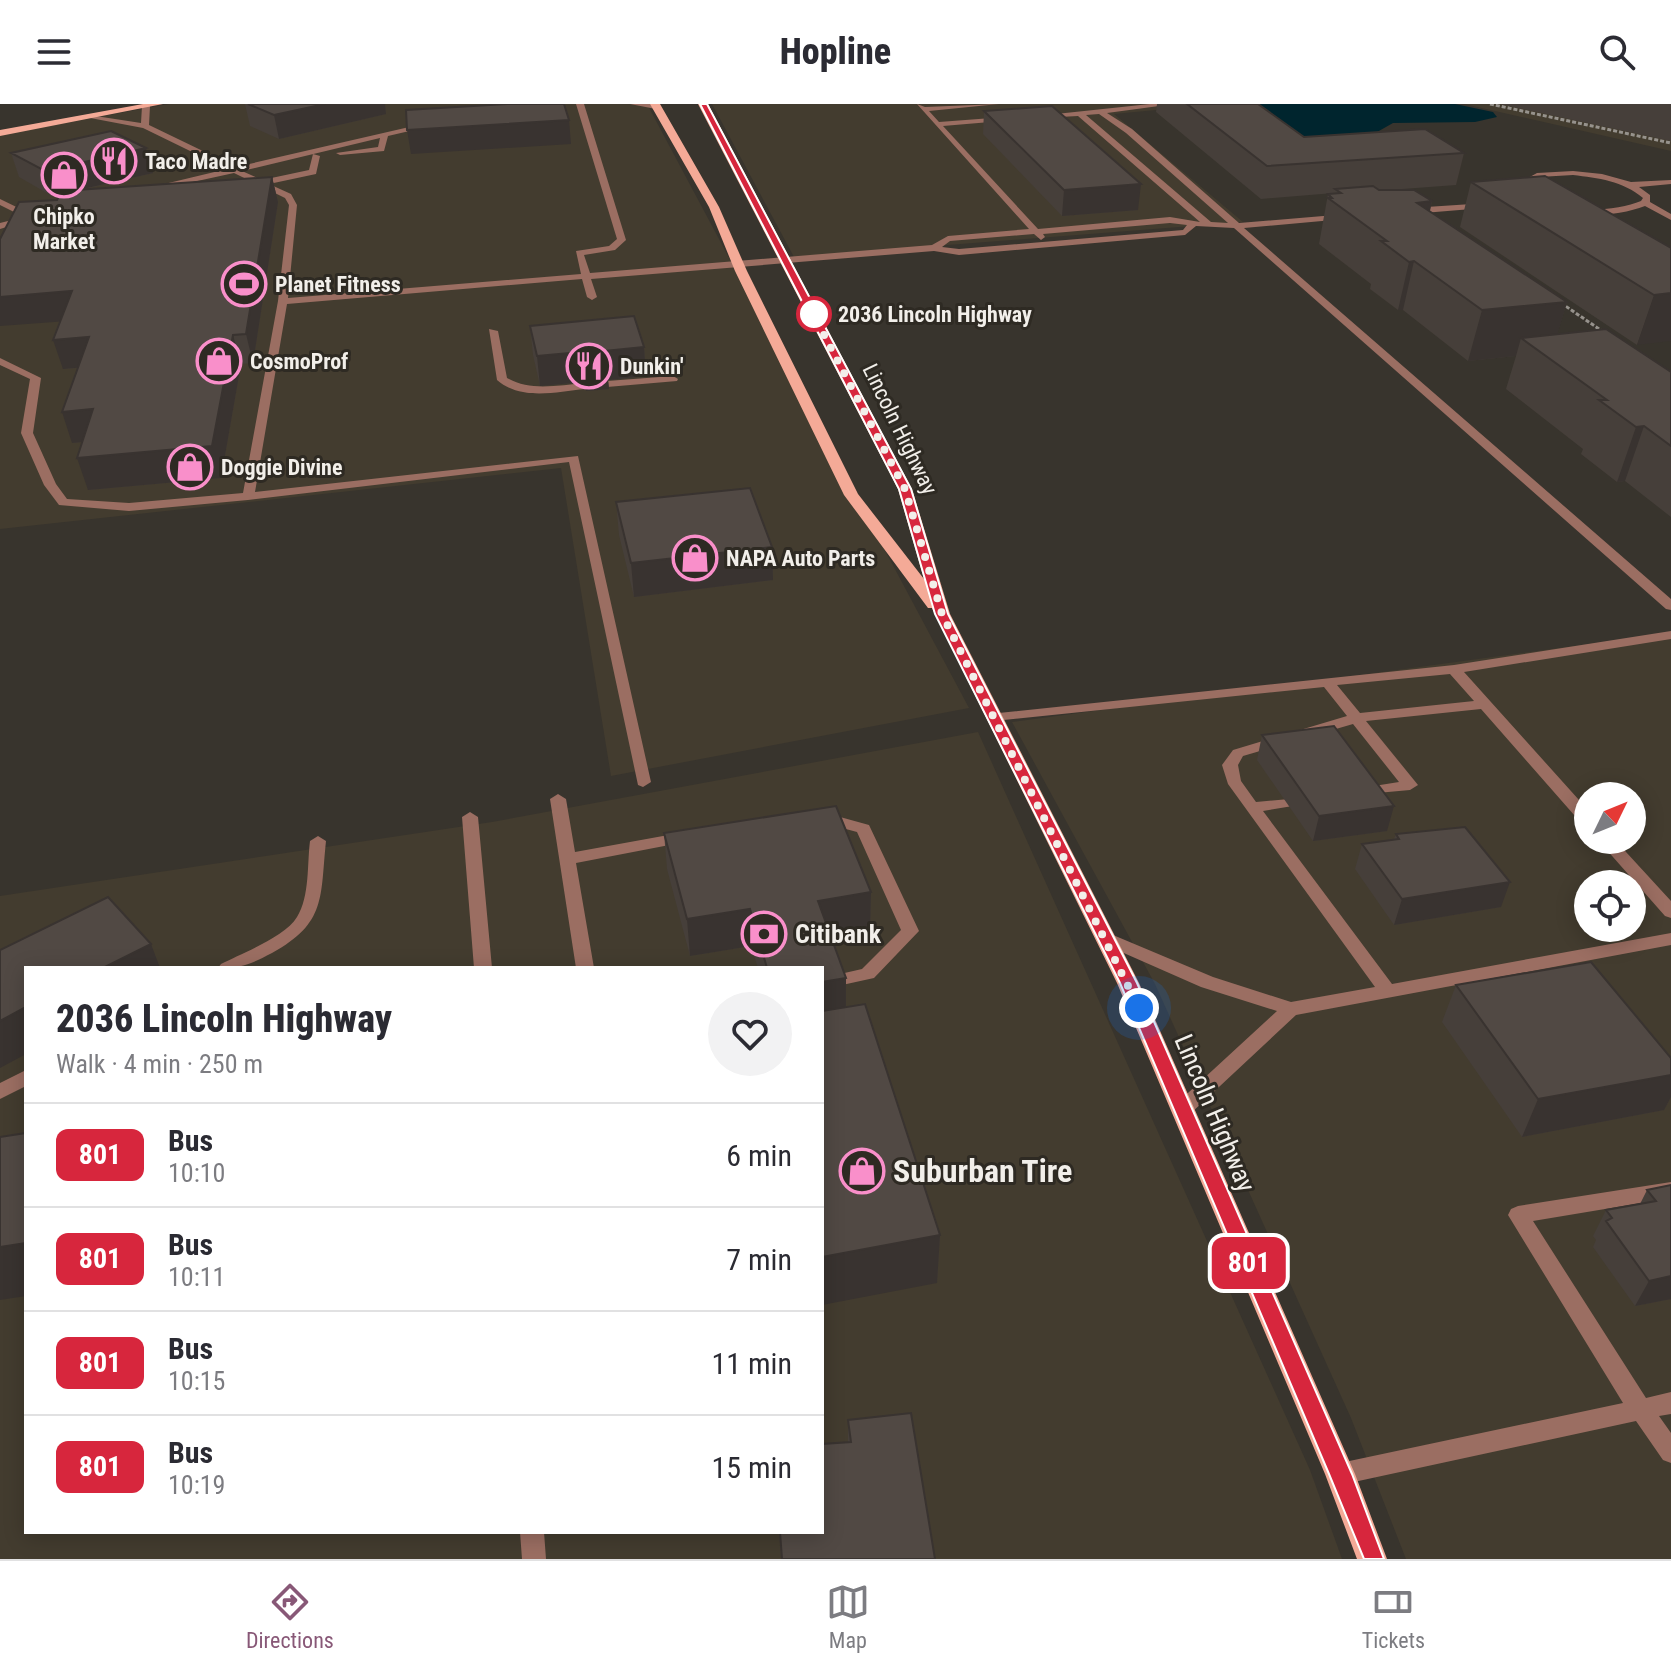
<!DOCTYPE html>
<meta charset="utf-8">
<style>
:root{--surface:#fff;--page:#f2f2f3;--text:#2b2b33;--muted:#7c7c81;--line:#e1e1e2;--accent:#885877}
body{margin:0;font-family:"Roboto Condensed",sans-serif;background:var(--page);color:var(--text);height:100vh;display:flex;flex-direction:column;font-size:30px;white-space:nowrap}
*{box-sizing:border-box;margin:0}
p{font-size:26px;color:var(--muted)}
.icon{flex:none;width:44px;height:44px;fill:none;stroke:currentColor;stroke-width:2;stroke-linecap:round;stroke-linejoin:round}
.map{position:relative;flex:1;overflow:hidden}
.sheet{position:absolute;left:24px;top:862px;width:800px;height:568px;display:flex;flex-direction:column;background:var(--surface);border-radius:0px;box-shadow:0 4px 20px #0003}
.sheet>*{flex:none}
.badge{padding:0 16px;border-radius:12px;font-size:28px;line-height:52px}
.needle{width:52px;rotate:47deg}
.fabs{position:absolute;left:1574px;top:678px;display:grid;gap:16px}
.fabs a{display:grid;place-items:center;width:72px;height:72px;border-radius:50%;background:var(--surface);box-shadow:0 4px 20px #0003;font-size:40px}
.you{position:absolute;width:40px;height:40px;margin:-20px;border:6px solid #fff;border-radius:50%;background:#1a73e8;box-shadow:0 0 0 12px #1a73e833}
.map>.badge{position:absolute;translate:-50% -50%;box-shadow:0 0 0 4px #fff}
.round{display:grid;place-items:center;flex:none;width:84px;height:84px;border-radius:42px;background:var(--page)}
.overview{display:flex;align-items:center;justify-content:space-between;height:136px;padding:0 32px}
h1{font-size:38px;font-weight:800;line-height:60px}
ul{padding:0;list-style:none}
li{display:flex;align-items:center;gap:24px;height:104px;padding:0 32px;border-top:2px solid var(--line)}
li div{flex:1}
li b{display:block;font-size:30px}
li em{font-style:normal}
li .badge{min-width:88px;font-weight:700;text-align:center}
header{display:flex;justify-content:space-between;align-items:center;height:104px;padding:0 32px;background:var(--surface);font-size:36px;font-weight:800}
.tab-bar{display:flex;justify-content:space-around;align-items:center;height:112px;border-top:2px solid var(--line);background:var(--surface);font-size:22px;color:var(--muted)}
.tab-bar a{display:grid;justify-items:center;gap:4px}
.tab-bar .current{color:var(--accent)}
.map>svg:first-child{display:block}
</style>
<header><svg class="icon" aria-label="menu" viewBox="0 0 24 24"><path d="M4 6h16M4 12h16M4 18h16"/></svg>Hopline<svg class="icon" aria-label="search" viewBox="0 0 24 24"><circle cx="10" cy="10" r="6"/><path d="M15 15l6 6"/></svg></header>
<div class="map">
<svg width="1671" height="1455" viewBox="0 0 1671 1455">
<rect width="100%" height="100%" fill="#38342d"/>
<path fill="#433c2f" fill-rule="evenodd" d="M169 0H647L969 604 611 672 561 364 0 425V31Z
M712 0H1219L1114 10 1243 118 794 153Z
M1464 0H1671V47Z
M1671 529V1455H1406L1351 1314 1155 880 1012 618ZM1588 692H1632V736H1588ZM1588 780H1632V824H1588Z
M978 628 1310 1366 1342 1455H0V792L492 718ZM26 864H822V1428H26Z"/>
<path fill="#00252e" d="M1245 0H1455L1493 8 1497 13 1475 18 1393 19 1333 53Z"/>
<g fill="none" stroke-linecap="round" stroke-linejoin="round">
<path stroke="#96928c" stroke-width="3" stroke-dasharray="4 2" stroke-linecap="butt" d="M1490 0 1671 39
M1561 199 1605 229"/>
<path fill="#9b6e62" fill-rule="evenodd" d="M145 0 150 2 149 21 236 63 431 18V22L388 32 384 47 340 51 336 49 378 43 380 34 242 67 262 76 309 66 313 50 320 52 316 70 269 80 291 90 297 101 288 194 581 170 576 147 609 142 617 135 576 0H584L626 136 615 146 584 151 590 169 932 141 948 132 1029 125 917 0 925 3 999 0 929 7 939 18 1005 13 1002 17 943 22 1038 125 1170 113 1200 118 1078 12 1041 14 1037 12 1150 0H1174L1107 9 1132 25 1239 119 1347 110V114L1344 115 1244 124 1671 495V506L1666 505 1234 124 1196 122 1185 131 959 151 934 147 591 175 597 193 592 196 587 193 582 175 287 200 255 388 578 352 651 678 643 683 638 681 569 358 248 396 129 407 59 401 44 381 21 329 30 275 0 261V254L41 274 33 329 56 380 67 395 129 399 243 389 278 197 289 101 285 94 234 69 156 86V82L227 65 143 24 85 13 89 11 141 19 142 2ZM1099 10 1126 29 1228 119 1211 118 1086 11ZM1170 119 1187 121 1183 126 959 145 942 143 950 137 1034 130 1041 136 1045 133 1043 130Z
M630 0H650L660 3 656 5Z
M1573 67 1602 70 1631 78 1671 76V80L1639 83 1650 91V98L1671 110V116L1645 102C1608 116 1538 118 1517 80L1537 69ZM1573 71C1598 74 1623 77 1643 94L1641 97C1612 109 1544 112 1526 81L1539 73Z
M0 95 35 112 36 114 0 125V119L24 113 0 101Z
M1487 99 1488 101 1484 104 1411 110 1407 107 1411 104Z
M489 225 498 227 507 274C531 288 559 281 585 279L590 282 585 285C556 288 521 297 497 276Z
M673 272 678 275 677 277 607 283 602 280 607 277Z
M1671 527V535L1464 568 1588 706V721L1582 720 1481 605 1366 617 1418 681 1410 686 1355 691 1352 688 1355 685 1399 678 1353 620 1243 652 1238 661 1241 677 1256 698 1311 693 1313 696 1311 699 1263 707 1392 880 1671 829V841L1296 911 1190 1010 1183 1013 1176 1010 1173 1005 1176 1000 1277 907 1201 883 1101 839 1098 835 1101 831H1113L1213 873 1291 898 1375 883 1228 680 1222 661 1233 646 1347 612 1324 583 994 617 987 613 989 610 1454 561ZM1450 570 1474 597 1360 609 1337 581Z
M558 690 566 695 575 748 685 728 693 733 685 738 576 759 594 864H576L550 695Z
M470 708 478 713 492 864H474L462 713Z
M822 708 869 721 919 827 874 874 833 883 827 881 824 877 827 873 862 865 901 826 857 728 816 717 814 713Z
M318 732 326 737C320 793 327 819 272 849 251 860 242 864 218 864L221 860C242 849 285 833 297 813 310 792 307 760 310 737Z
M1598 736H1615L1671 797V814L1665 812Z
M26 966V982L0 995V979Z
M1671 1078V1094L1533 1117 1646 1294 1671 1288V1310L1659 1312 1671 1329V1359L1663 1356 1636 1317 1340 1381 1332 1378 1328 1370 1332 1362 1340 1359 1623 1299 1508 1111 1511 1105 1518 1102Z
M520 1428H544L546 1455H522Z"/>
<path fill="#f4aa97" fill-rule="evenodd" d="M143 0H163L0 32V26Z
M650 0H660L719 103 747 167 858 390 924 475 898 385 698 0H708L912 385 950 510 1139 879 1355 1370 1387 1455H1357L1325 1370 1117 879 932 504H928L844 391 735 167 709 103Z"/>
</g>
<path fill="#463f3a" d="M245 0H385L386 10 279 35 250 22Z
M1157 0H1187L1304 33 1464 49 1456 81 1389 86 1432 97 1430 107 1567 198 1557 230 1671 268V413L1625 377 1617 378 1581 350 1583 345 1506 285 1516 252 1468 257 1403 206H1398L1370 185 1371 180 1319 140 1328 90 1334 89 1261 95 1156 8Z
M1500 0H1671V37Z
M984 7 1138 106 1062 112 983 30Z
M146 44 153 69 81 86 272 73 278 98 253 259 241 260 221 374 88 386 83 338 72 339 78 264 63 265 57 96 59 91 52 92 19 73 11 49Z
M1471 78 1671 144 1637 241 1460 123Z
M530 222 644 243 646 272 608 276 609 285 586 287 583 278 540 282 533 251Z
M616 398 772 443 773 476 634 493 619 431Z
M1262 631 1387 727 1313 737 1257 656Z
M664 729 871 788 870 825 831 832 846 903 940 1131 937 1179 822 864H758L751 842 690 852 667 765Z
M1396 730 1501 803 1394 821 1355 765 1362 740 1394 735Z
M1456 881 1671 954V993L1664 1006 1522 1033 1442 918Z
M1671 1081V1195L1635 1202 1593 1143 1596 1136 1593 1132 1606 1106 1640 1100 1647 1086Z
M848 1316 935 1455H781L779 1428H822L848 1338Z"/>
<path fill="#393330" d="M325 0H385L386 10 279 35 274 11Z
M569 16 571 40 411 50 407 26Z
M146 44 153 69 52 92 45 67Z
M272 73 278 98 253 259 246 230Z
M1141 80 1138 106 1062 112 1064 86Z
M1432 97 1421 143 1417 99Z
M1414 157 1403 206H1398L1409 158Z
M72 187 81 216 0 222V193Z
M1671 189V237L1637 241 1654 191Z
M1567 198 1552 248 1521 234 1516 252 1468 257 1482 206Z
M233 231 241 260 221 374 88 386 77 354Z
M89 233 98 262 63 265 53 236Z
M644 243 646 272 608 276 609 285 586 287 583 257 603 247Z
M580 248 583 278 540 282 537 252Z
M93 305 103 336 72 339 62 308Z
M1644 322 1625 377 1617 378 1636 323Z
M772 443 773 476 634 493 631 459Z
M1394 702 1387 727 1313 737 1319 712Z
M1510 778 1501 803 1394 821 1402 795Z
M871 788 870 825 818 834V797Z
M750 805 751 842 690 852 687 815Z
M151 840 160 864H103Z
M846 874V912L822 916V878Z
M26 903V950L0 964V917Z
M1671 971V993L1664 1006 1522 1033 1538 995Z
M940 1131 937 1179 822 1201V1153Z
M26 1139V1192L0 1196V1143Z
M1671 1172V1195L1635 1202 1649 1177Z"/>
<path fill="#514944" stroke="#393330" stroke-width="2" d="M248 0H325L274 11Z
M507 0H564L569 16 407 26 406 6Z
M1187 0H1258L1304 33 1425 25 1464 49 1267 62Z
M1052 2 1141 80 1064 86 984 7Z
M111 27 146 44 45 67 11 49Z
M1545 72 1671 144V189L1654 191 1471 78Z
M272 73 246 230 233 231 212 342 77 354 93 305 62 308 89 233 53 236 72 187 0 193V135L19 98 57 96 61 87Z
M1373 82 1379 86H1414L1432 97 1417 99 1567 198 1482 206 1414 157 1409 158 1381 137H1387L1328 94H1332L1328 90 1341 89 1335 85Z
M634 212 644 243 603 247 606 255 583 257 580 248 537 252 530 222Z
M1606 225 1671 268V342L1644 322 1636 323 1599 296H1607L1521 234Z
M750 384 772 443 631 459 616 398Z
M1334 622 1394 702 1319 712 1262 631Z
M836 702 871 788 818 797 846 874 822 878V864H767L750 805 687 815 664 729Z
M1465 723 1510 778 1402 795 1362 740 1399 735 1396 730Z
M108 793 151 840 103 864H26V903L0 917V846Z
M1591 858 1671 954V971L1538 995 1456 881Z
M865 900 940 1131 822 1153V907Z
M26 1029V1139L0 1143V1033Z
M1671 1081V1172L1649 1177 1606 1117 1612 1114 1606 1106 1656 1097 1647 1086Z
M911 1309 935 1455H782L780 1428H822V1340L851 1338 848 1316Z"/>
<path fill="#d7263d" stroke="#fff" stroke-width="2" d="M700 0H707L911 385 948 510 1137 879 1352 1370 1384 1455H1364L1329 1370 1120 879 935 510 899 385Z"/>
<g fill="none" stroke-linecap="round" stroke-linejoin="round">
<path stroke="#f2efea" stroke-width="8" stroke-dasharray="0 14.4" d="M814 210 812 208 905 385 942 510 1139 904"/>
</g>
<defs>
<g id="restaurant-ring" transform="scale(2.3)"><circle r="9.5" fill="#2e2a23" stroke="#f98fca" stroke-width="1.5"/><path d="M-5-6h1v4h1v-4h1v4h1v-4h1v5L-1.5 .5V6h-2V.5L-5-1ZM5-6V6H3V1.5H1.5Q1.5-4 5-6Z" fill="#f98fca"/></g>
<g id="shop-ring" transform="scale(2.3)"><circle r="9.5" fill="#2e2a23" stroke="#f98fca" stroke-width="1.5"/><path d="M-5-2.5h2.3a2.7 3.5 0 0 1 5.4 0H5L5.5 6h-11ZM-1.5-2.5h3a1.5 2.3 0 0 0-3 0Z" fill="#f98fca"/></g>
<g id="stadium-ring" transform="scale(2.3)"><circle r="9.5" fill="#2e2a23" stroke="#f98fca" stroke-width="1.5"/><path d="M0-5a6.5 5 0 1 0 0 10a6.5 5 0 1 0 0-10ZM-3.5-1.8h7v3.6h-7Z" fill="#f98fca"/></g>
<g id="bank-ring" transform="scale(2.3)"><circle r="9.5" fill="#2e2a23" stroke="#f98fca" stroke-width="1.5"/><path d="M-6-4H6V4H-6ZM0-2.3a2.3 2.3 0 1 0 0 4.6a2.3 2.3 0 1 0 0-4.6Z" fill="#f98fca"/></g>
</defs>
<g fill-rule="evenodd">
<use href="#restaurant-ring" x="114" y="57"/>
<use href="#shop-ring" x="64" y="71"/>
<use href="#stadium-ring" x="244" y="180"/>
<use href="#shop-ring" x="219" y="257"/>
<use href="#restaurant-ring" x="589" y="262"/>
<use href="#shop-ring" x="190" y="363"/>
<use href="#shop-ring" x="695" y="454"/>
<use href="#bank-ring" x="764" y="830"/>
<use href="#shop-ring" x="862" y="1067"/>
</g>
<circle fill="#fff" stroke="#d7263d" stroke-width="4" cx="814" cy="210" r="16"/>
<g text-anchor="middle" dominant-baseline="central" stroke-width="6" stroke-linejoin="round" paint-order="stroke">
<g font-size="22" font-weight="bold" fill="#f2efea" stroke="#2e2a23" text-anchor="start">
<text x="145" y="57">Taco Madre</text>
<text x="64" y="112" text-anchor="middle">Chipko<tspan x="64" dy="25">Market</tspan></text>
<text x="275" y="180">Planet Fitness</text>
<text x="250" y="257">CosmoProf</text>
<text x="620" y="262">Dunkin'</text>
<text x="221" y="363">Doggie Divine</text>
<text x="726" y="454">NAPA Auto Parts</text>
</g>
<g font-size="22" font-weight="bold" fill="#f2efea" stroke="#2e2a23" text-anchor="start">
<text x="838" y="210">2036 Lincoln Highway</text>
</g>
<g font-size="22" fill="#f2efea" stroke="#2e2a23">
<text transform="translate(900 325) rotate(64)">Lincoln Highway</text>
</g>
<g font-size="26" font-weight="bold" fill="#f2efea" stroke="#2e2a23" text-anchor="start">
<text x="795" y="830">Citibank</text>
</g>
<g font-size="26" fill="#f2efea" stroke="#2e2a23">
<text transform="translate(1215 1009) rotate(67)">Lincoln Highway</text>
</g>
<g font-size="32" font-weight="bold" fill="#f2efea" stroke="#2e2a23" text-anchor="start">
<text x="893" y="1067">Suburban Tire</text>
</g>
</g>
</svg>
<div class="fabs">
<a><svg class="needle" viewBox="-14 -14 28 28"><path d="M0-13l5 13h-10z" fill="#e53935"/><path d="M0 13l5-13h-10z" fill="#7c7c81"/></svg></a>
<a><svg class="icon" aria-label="locate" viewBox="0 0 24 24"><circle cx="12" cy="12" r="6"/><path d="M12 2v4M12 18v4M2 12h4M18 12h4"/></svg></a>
</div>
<div class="you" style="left:1139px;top:904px"></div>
<b class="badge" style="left:1249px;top:1159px;background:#d7263d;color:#fff">801</b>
<section class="sheet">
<div class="overview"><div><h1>2036 Lincoln Highway</h1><p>Walk · 4 min · 250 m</p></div><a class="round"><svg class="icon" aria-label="heart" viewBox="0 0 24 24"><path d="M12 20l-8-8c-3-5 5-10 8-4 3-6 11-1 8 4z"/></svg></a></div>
<ul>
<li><span class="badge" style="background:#d7263d;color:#fff">801</span><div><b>Bus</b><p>10:10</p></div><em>6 min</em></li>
<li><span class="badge" style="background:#d7263d;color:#fff">801</span><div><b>Bus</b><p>10:11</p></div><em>7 min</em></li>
<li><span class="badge" style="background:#d7263d;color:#fff">801</span><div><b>Bus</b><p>10:15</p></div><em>11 min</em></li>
<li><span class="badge" style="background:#d7263d;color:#fff">801</span><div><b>Bus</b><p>10:19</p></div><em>15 min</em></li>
</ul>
</section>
</div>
<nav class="tab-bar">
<a class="current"><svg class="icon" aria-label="directions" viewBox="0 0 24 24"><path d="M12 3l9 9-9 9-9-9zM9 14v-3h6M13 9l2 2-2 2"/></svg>Directions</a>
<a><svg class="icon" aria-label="map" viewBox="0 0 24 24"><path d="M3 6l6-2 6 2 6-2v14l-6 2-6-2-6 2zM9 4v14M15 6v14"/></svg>Map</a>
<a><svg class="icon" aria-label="tickets" viewBox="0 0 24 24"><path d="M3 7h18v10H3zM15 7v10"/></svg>Tickets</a>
</nav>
